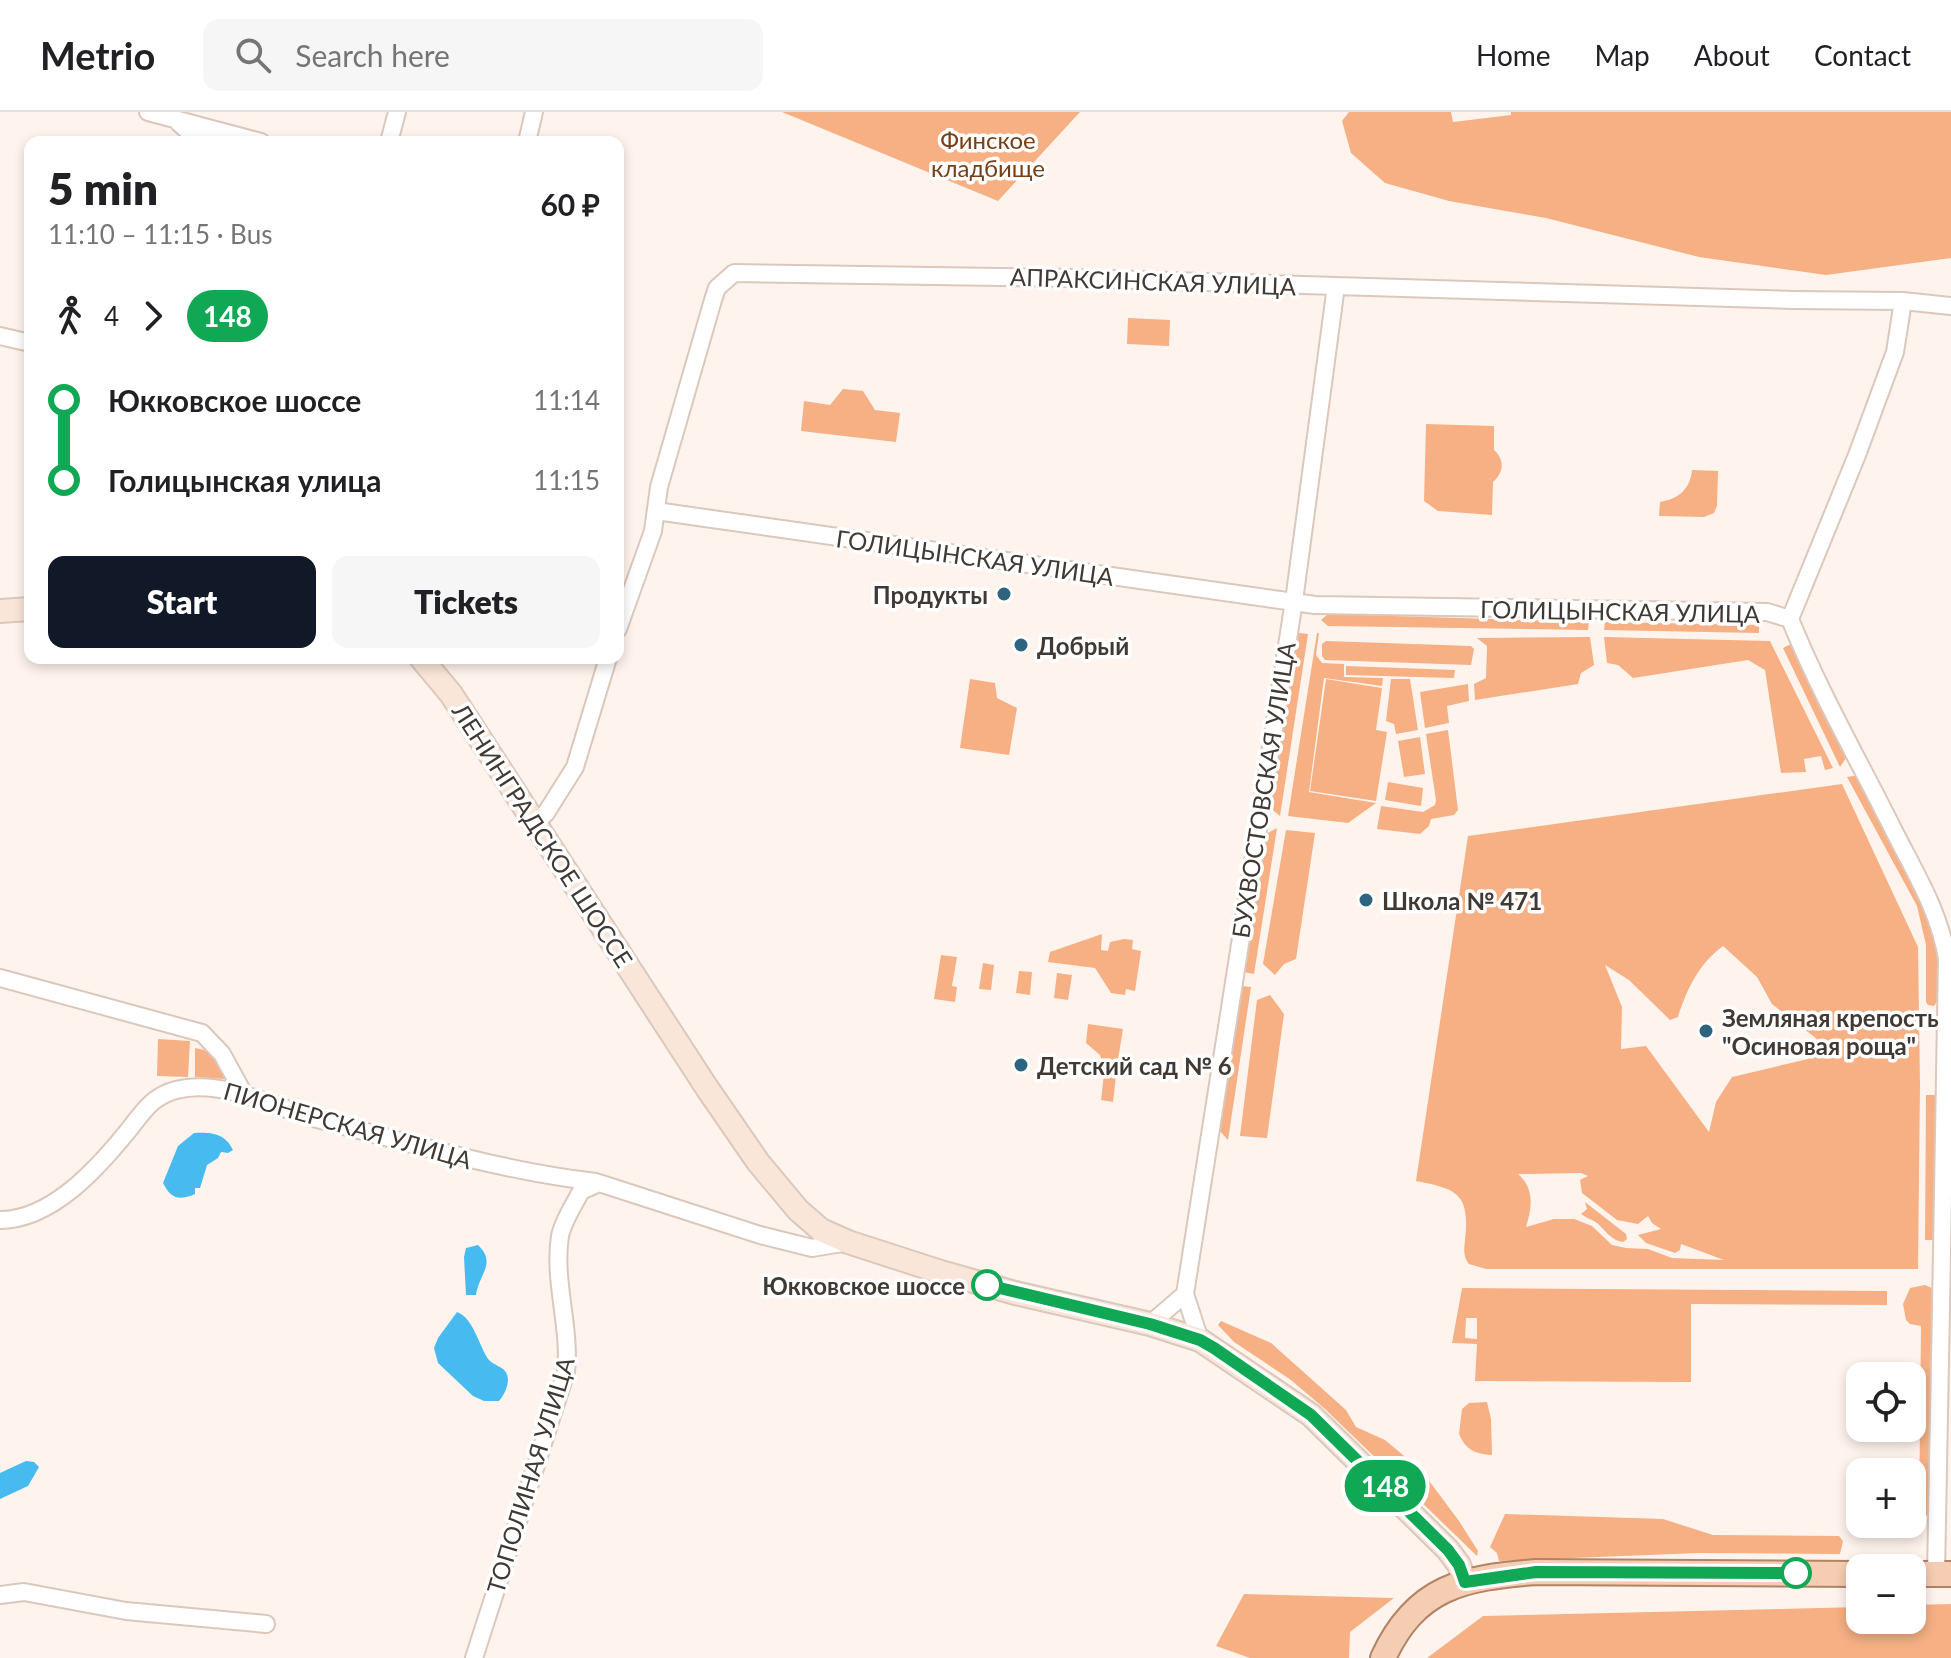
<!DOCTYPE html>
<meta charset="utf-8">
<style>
:root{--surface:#fff;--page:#f6f6f6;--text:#202124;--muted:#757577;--line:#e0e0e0;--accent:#111827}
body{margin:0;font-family:Lato,sans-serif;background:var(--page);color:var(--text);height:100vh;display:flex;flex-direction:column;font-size:30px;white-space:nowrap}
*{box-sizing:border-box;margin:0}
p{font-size:26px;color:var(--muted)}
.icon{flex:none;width:44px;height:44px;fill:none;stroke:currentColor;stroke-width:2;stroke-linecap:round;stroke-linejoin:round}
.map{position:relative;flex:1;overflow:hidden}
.panel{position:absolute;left:24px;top:24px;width:600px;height:528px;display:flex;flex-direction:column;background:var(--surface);border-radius:16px;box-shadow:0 4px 12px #0003}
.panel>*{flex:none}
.badge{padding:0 16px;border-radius:26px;font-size:28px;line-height:52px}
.controls{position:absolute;left:1846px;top:1250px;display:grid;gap:16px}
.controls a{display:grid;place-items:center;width:80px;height:80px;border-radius:16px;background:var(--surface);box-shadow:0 4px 12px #0003;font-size:40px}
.map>.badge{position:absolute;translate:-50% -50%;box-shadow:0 0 0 4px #fff}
.legs{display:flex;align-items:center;gap:12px;height:88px;padding:0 24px;font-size:26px}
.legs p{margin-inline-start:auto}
.headline{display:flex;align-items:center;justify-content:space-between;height:136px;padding:0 24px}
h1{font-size:44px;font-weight:800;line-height:60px}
.primary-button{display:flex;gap:16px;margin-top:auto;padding:16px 24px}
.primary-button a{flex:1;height:92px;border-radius:16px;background:var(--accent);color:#fff;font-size:32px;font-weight:800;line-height:92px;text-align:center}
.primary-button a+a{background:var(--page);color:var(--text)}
ul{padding:0 24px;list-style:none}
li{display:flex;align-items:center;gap:28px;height:80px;font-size:30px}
li i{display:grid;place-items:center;width:12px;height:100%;margin:0 10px;background:currentColor}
li i::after{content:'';width:20px;height:20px;margin:-10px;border:6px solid;border-radius:50%;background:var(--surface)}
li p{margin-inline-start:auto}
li:first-child i{background:linear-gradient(#0000 50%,currentColor 0)}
li:last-child i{background:linear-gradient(currentColor 50%,#0000 0)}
header{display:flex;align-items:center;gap:48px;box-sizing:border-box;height:112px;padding:0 40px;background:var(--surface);border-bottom:2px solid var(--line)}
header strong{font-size:38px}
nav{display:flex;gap:44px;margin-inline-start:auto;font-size:28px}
.search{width:560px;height:72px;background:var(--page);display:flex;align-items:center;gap:20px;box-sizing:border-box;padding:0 28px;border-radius:16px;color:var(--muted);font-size:30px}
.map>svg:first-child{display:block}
</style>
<header>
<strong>Metrio</strong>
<div class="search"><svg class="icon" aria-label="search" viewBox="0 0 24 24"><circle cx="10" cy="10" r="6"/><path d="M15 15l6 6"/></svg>Search here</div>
<nav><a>Home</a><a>Map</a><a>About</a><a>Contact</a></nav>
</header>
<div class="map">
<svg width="1951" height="1546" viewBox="0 0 1951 1546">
<rect width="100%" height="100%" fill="#fff4ed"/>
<path fill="#f6b084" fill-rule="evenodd" d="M782 0H1080L998 89Z
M1349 0H1451L1453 10 1511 3V0H1951V146L1826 163 1699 145 1546 106 1449 89 1385 71 1351 41 1342 9Z
M1128 206 1170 208 1169 234 1127 232Z
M843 277 863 279 875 298 900 301 896 330 801 319 804 289 830 293Z
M1426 312 1494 314V338C1505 348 1504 360 1493 370L1492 403 1438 399 1424 389Z
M1692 358 1718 359 1717 394 1714 401 1704 405 1659 404 1660 390C1678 387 1690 378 1692 358Z
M1328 502 1589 510 1588 518 1328 514 1321 508Z
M1605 510 1759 513V521L1604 518Z
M1300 521 1308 522 1280 704 1269 695 1297 523Z
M1317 521H1319L1316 543 1322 551 1344 552V565L1383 566 1382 574 1324 566 1309 680 1376 691 1348 711 1288 704Z
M1590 525 1594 553 1581 561 1578 572 1475 588 1474 572 1486 566 1487 534 1477 526Z
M1604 525 1770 529 1833 656 1825 658 1821 644 1804 647 1806 660 1781 661 1765 558 1748 548 1633 566 1618 553 1607 551Z
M1326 529 1471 534 1474 537 1471 553 1325 548 1322 544V532Z
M1793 531 1848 643 1840 655 1783 536Z
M1346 554 1455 558 1454 566 1346 563Z
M970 567 995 571 997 586 1017 596 1009 643 960 636Z
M1326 567 1382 576 1376 618 1387 620 1376 689 1310 679Z
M1391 567H1410L1418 618 1396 622 1394 612 1386 609Z
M1468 572 1469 589 1447 594 1449 611 1425 616 1420 580Z
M1448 618 1458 698 1454 703 1431 707 1429 714 1420 722 1377 717 1381 694 1423 700 1435 693 1436 688 1426 622Z
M1420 625 1425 662 1404 665 1398 629Z
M1860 663 1931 802 1937 831 1938 888 1934 894 1928 893 1926 890V833L1917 794 1847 665Z
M1388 670 1423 676 1421 694 1385 688Z
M1842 672 1918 835 1920 972 1918 1157H1486L1469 1152C1463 1144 1464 1138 1465 1128 1470 1082 1458 1077 1416 1069L1468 724ZM1723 834 1757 865 1772 892 1817 927 1808 947 1732 965 1716 990 1709 1020 1646 934 1621 937 1622 895 1605 853 1629 868 1670 908 1678 905C1687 876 1699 852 1723 834ZM1581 1061 1588 1064 1580 1068 1582 1081 1617 1108 1638 1112 1648 1104 1652 1111 1661 1117 1638 1123 1646 1131 1675 1141 1680 1138 1681 1132 1724 1148 1672 1146 1648 1137 1626 1136 1612 1133 1592 1114 1574 1107H1554L1526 1115C1532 1096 1535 1077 1518 1062Z
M1277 716 1254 862 1243 860 1264 723Z
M1286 718 1315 721 1296 847 1284 852 1275 863 1263 852Z
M1102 822 1101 838 1108 839 1110 830 1124 827 1133 828 1132 837 1141 839 1135 879 1126 877 1125 883 1111 881 1095 856 1048 850 1050 840Z
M941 843 957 845 952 874 957 875 955 890 934 887Z
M983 851 994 853 991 878 979 877Z
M1019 859 1032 860 1030 883 1016 881Z
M1057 861 1072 863 1068 888 1054 886Z
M1242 874 1251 875 1228 1028 1219 1018Z
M1270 883 1284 902 1267 1026 1240 1024 1257 888Z
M1088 912 1123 917 1116 960 1105 958 1100 943 1086 931Z
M158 927 190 929 188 965 157 964Z
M195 936 209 939 225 967 195 965Z
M1104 962 1116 964 1113 990 1101 988Z
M1926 983H1937L1936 1128H1925Z
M1585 1090 1626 1122 1627 1127 1623 1130C1609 1128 1605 1116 1594 1109 1590 1107 1585 1105 1581 1102L1587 1097Z
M1925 1173 1934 1177 1932 1403 1919 1404 1921 1214 1910 1212 1906 1208 1903 1192 1910 1176Z
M1462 1176 1887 1179V1193L1691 1192V1270L1475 1269 1477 1232 1452 1231ZM1466 1206H1477V1227L1465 1226Z
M1221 1209 1271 1231 1346 1298 1356 1315 1385 1328 1421 1358 1459 1409 1478 1439 1477 1444 1325 1297 1291 1268 1234 1230 1218 1213Z
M1487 1290 1491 1307 1492 1343C1475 1342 1466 1338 1459 1322L1462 1297 1469 1291Z
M1505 1402 1663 1407 1713 1423 1839 1424 1843 1429 1840 1442 1698 1441 1499 1449 1497 1441 1490 1435Z
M1244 1482 1394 1486 1350 1520 1349 1546H1250L1216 1534Z
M1951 1492V1546H1427L1483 1504 1860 1495V1508H1912V1493Z"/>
<path fill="#47bbf0" d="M194 1021C211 1020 225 1021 233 1038L228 1041 221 1040 218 1046 207 1053 200 1076H195V1082C179 1089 171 1087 163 1071L178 1034Z
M478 1133C497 1151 479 1162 476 1183H466L464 1145 466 1136Z
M457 1200C474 1206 479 1235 489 1248 494 1253 502 1255 505 1259 512 1268 505 1282 499 1289H484L473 1284 438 1251 434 1236 438 1226Z
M26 1349 34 1350 39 1355 28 1374 0 1387V1361Z"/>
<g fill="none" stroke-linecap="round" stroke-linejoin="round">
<g stroke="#dbc8bd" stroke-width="20">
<path id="minor" d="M148 0 261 30
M178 10 200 30
M389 30 397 0
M527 30 534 0
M0 224 30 231
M656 399 1315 493 1767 500 1790 507C1819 579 1858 647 1893 717 1914 759 1940 800 1947 847 1945 1052 1939 1257 1936 1462
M1790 507 1857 343 1895 240 1903 189
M618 517 653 419 659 375 713 188 717 176 734 161 1073 166 1793 188 1903 189 1951 194
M535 711 546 701 575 655 608 546
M0 866 202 921 222 942 245 984
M0 1108C51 1108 97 1057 127 1020 142 1002 150 985 176 978 222 966 273 995 317 1007 410 1031 501 1059 596 1070
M1150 1212 1185 1182
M1200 1228 1185 1182 1294 489 1336 174
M0 1483 24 1480 126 1499 266 1512
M474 1546 566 1260C571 1215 553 1170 560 1124 563 1109 574 1093 581 1079L599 1071 760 1123 812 1136 848 1130"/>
</g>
<g stroke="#dbc8bd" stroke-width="26">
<path id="secondary" d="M0 499 30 497
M421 546 451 582 707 976 758 1050 798 1098 821 1118 848 1130 941 1160 1015 1181 1150 1212 1200 1228 1311 1303 1448 1438 1459 1453 1465 1470"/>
</g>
<g stroke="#b28365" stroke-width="28">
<path id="primary" d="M1912 1462H1951
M1383 1546C1416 1474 1463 1466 1536 1460L1860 1462"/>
</g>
<use href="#minor" stroke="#fff" stroke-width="16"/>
<use href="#secondary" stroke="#fae6d9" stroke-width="22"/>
<use href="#primary" stroke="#f5cdb2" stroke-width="24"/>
</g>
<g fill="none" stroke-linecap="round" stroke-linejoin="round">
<g stroke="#fff" stroke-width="18">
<path id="line-1" d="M987 1173 1150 1212 1200 1228 1214 1236 1311 1303 1448 1438 1459 1453 1465 1470 1536 1460 1796 1461"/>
</g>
<use href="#line-1" stroke="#10a855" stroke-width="12"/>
</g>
<g fill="#2e647f" stroke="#fff" stroke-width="3">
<circle cx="1004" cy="482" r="8"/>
<circle cx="1021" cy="533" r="8"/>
<circle cx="1366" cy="788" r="8"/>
<circle cx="1706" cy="919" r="8"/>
<circle cx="1021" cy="953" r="8"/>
</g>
<g fill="#fff" stroke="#10a855" stroke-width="4">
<circle cx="987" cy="1173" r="14"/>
<circle cx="1796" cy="1461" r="14"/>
</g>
<g text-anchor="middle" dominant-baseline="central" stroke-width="7" stroke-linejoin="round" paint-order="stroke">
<g font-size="24" fill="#773f15" stroke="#fff">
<text x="988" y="27">Финское<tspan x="988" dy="28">кладбище</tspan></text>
</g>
<g font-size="24" fill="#403934" stroke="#fff">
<text transform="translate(1153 169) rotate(2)">АПРАКСИНСКАЯ УЛИЦА</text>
<text transform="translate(975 445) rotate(8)">ГОЛИЦЫНСКАЯ УЛИЦА</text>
<text transform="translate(1620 499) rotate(1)">ГОЛИЦЫНСКАЯ УЛИЦА</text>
<text transform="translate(1263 678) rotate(-81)">БУХВОСТОВСКАЯ УЛИЦА</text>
<text transform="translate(543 723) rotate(57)">ЛЕНИНГРАДСКОЕ ШОССЕ</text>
<text transform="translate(348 1013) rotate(16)">ПИОНЕРСКАЯ УЛИЦА</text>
<text transform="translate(530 1363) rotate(-73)">ТОПОЛИНАЯ УЛИЦА</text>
</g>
<g font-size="24" font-weight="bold" fill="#403934" stroke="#fff" text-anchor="start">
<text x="988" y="482" text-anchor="end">Продукты</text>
<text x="1037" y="533">Добрый</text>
<text x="1382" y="788">Школа № 471</text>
<text x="1722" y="905">Земляная крепость<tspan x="1722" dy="28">"Осиновая роща"</tspan></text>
<text x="1037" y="953">Детский сад № 6</text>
</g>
<g font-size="24" font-weight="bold" fill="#403934" stroke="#fff" text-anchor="end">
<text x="965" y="1173">Юкковское шоссе</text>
</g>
</g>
</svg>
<div class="controls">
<a><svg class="icon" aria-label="locate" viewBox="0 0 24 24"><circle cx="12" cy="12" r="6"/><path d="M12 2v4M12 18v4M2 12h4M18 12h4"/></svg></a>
<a>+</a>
<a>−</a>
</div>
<b class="badge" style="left:1385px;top:1374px;background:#10a855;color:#fff">148</b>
<section class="panel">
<div class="headline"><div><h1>5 min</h1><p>11:10 – 11:15 · Bus</p></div><b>60 ₽</b></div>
<div class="legs"><svg class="icon" aria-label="walk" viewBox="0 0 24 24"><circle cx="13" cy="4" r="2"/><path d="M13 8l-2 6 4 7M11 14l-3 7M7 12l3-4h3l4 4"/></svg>4<svg class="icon" aria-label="forward" viewBox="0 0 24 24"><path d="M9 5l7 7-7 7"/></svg><b class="badge" style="background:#10a855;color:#fff">148</b></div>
<ul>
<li><i style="color:#10a855"></i><b>Юкковское шоссе</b><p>11:14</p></li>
<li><i style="color:#10a855"></i><b>Голицынская улица</b><p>11:15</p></li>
</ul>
<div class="primary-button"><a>Start</a><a>Tickets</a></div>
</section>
</div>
